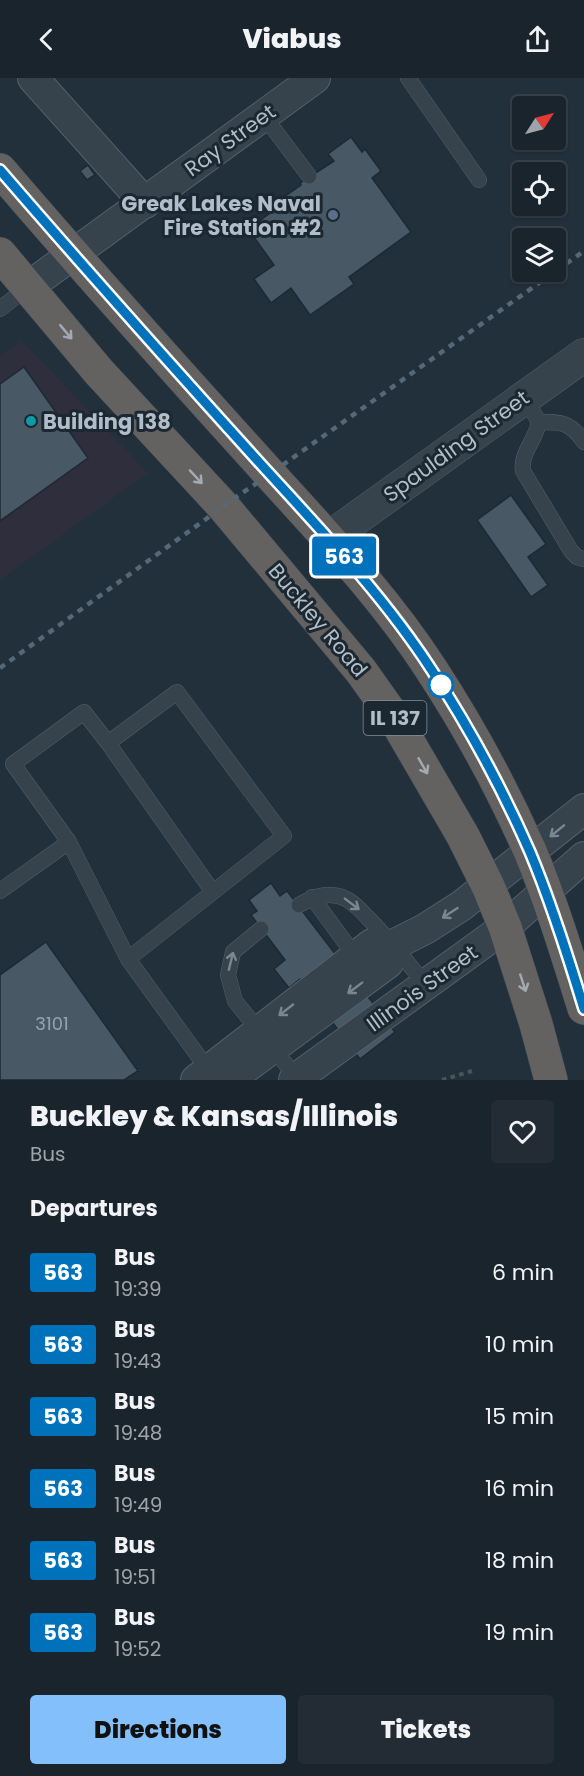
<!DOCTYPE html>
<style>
:root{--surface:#1a242d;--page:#232c35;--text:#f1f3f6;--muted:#9fa4aa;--line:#384149;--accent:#83c0fb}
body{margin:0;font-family:Poppins,sans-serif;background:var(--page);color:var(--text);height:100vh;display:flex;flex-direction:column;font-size:22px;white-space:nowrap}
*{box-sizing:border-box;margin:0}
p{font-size:20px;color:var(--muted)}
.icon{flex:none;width:33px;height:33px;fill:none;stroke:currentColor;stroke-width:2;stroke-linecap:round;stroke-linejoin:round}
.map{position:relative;height:1002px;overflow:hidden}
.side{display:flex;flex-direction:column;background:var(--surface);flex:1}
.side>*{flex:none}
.badge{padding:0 12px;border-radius:4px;font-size:21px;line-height:39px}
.needle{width:39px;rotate:54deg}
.controls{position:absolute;left:512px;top:18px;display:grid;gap:12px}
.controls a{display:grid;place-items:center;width:54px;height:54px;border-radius:6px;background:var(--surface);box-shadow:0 2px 4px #0004,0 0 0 2px var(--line);font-size:30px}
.map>.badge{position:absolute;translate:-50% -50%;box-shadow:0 0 0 3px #fff}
h2{padding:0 30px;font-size:22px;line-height:54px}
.round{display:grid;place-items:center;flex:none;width:63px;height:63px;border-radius:6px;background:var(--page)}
.summary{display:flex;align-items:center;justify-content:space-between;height:102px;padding:0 30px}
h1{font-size:28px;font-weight:800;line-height:45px}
.cta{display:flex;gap:12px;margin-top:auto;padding:12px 30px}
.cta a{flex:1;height:69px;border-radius:6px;background:var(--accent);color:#111;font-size:24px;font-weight:800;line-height:69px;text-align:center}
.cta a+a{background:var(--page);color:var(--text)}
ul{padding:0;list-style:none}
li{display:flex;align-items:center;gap:18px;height:72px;padding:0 30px}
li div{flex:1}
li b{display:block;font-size:22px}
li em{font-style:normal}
li .badge{min-width:66px;font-weight:700;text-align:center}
header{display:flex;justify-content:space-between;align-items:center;height:78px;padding:0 30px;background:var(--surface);font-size:27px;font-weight:800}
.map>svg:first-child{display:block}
</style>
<header><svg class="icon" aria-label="back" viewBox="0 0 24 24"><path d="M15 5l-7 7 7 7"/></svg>Viabus<svg class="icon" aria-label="share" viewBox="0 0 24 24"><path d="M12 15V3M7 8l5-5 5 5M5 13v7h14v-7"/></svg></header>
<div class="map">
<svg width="584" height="1002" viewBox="0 0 584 1002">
<rect width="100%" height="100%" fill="#22303c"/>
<path fill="#2e2e3d" d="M21 263 56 298 148 395 0 502V278Z"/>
<path fill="#485865" stroke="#1d2933" stroke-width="1.5" d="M351 59 362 74 365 71 381 93 372 100 411 154 349 199 354 206 310 237 291 210 271 225 254 201 274 187 248 151 287 123 284 119 301 107 300 105 334 83 328 76Z
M88 87 95 97 87 102 80 93Z
M24 289 88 380 0 443V306Z
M511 417 546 466 528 479 548 507 531 519 477 442Z
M271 805 280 818 287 813 395 954 360 981 300 901 289 910 274 891 285 882 251 837 257 833 249 822Z
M46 864 138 993 124 1002H0V897Z"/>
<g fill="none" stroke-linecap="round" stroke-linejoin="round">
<g stroke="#54606a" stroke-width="16">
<path id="service" d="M408 0 479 102
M264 38 309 98
M0 231 28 209
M524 319 539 344C536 362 520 375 523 393L571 473 577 479 584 481
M539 344C562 344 570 344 584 364
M108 665 84 634 13 686 69 764 128 881
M0 813 69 764
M312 819 355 878
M299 827C313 819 326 814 342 819 353 823 360 832 368 840 389 861 406 883 426 907
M261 851 233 874 228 897 235 923 297 1000
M212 997 128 881 284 758 177 614 108 665 213 814"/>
</g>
<g stroke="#54606a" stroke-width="32">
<path id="minor" d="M33 0 145 125
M28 209 315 0
M196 1002 372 866 391 868 425 851 461 828 584 731
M229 1002 388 885 391 868
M294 1002 505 849 584 779"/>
</g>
<g stroke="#54606a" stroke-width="34">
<path id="tertiary" d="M329 460 584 277"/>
</g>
<g stroke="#414d57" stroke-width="34">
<path id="trunk" d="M0 92C84 190 171 287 258 383 318 450 382 515 431 591 469 649 502 710 530 773 551 823 568 879 584 930
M0 176 99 294 223 428 361 593 395 641 463 758 488 808 505 849 536 946 551 1002"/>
</g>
<path stroke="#425959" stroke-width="4" stroke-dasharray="4.5 4.5" stroke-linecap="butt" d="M442 1002 472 993"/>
<use href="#service" stroke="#36424c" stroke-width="15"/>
<use href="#minor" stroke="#36424c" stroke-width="30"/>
<use href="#tertiary" stroke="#36424c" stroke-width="33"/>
<use href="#trunk" stroke="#646260" stroke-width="33"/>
<path stroke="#586774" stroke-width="4.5" stroke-dasharray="6 6" stroke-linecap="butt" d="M0 590 206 441 223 428 270 396 584 173"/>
</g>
<defs><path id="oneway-shaft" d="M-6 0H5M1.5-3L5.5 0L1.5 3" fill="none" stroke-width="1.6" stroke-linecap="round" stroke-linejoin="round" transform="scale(1.5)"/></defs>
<g stroke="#a2abb3">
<use href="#oneway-shaft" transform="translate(66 254) rotate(50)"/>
<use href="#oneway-shaft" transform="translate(196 399) rotate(47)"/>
<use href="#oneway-shaft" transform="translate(423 688) rotate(60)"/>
<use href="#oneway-shaft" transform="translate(523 905) rotate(72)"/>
</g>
<g stroke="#7a8690">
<use href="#oneway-shaft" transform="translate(557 753) rotate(141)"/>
<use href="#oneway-shaft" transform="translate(352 826) rotate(37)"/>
<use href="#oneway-shaft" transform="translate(450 835) rotate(147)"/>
<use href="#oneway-shaft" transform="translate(231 883) rotate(-76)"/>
<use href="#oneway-shaft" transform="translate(355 910) rotate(143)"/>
<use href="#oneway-shaft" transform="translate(286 932) rotate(142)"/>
</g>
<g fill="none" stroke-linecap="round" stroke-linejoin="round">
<g stroke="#fff" stroke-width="14">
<path id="line" d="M0 92C81 186 164 279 248 372 311 442 379 511 431 591 469 649 502 710 530 774 551 824 568 878 584 931"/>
</g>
<use href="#line" stroke="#0072bc" stroke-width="9"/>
</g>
<circle fill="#5c6f8a" stroke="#1b2731" stroke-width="2" cx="333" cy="137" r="6"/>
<circle fill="#0f9aa8" stroke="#1b2731" stroke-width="2" cx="31" cy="343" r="6"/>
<circle fill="#fff" stroke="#0072bc" stroke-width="3" cx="441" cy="607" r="12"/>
<g text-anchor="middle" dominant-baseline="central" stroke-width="6" stroke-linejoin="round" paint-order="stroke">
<g font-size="18" fill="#97a4af">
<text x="52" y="945">3101</text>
</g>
<rect fill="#1b2731" stroke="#84909b" stroke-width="1.5" x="363.5" y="623" width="63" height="34" rx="4.5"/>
<g font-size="20" font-weight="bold" fill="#b1bdc8">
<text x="395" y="640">IL 137</text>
</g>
<g font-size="21" fill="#b1bdc8" stroke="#1b2731">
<text transform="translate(230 62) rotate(-36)">Ray Street</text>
<text transform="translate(456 368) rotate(-36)">Spaulding Street</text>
<text transform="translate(318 542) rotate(50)">Buckley Road</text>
<text transform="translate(422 910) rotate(-36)">Illinois Street</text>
</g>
<g font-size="21" font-weight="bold" fill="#b1bdc8" stroke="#1b2731" text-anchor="end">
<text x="321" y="125">Greak Lakes Naval<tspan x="321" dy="24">Fire Station #2</tspan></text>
<text x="43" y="343" text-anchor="start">Building 138</text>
</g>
</g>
</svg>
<div class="controls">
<a><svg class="needle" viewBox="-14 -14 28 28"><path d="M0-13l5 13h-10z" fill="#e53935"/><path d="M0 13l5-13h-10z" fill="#9fa4aa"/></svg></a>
<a><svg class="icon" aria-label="locate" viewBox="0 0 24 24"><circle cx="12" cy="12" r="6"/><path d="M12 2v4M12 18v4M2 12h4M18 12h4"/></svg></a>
<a><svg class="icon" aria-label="layers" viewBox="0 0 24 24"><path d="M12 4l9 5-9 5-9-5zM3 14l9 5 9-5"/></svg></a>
</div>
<b class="badge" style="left:344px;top:478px;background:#0072bc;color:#fff">563</b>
</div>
<section class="side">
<div class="summary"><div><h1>Buckley &amp; Kansas/Illinois</h1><p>Bus</p></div><a class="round"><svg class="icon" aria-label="heart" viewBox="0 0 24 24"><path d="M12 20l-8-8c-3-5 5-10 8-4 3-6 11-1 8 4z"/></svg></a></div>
<h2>Departures</h2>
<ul>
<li><span class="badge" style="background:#0072bc;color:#fff">563</span><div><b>Bus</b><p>19:39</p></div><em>6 min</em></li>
<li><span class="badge" style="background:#0072bc;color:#fff">563</span><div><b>Bus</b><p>19:43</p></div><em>10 min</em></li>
<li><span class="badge" style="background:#0072bc;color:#fff">563</span><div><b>Bus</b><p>19:48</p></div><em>15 min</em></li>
<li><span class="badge" style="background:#0072bc;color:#fff">563</span><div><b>Bus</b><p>19:49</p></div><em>16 min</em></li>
<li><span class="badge" style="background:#0072bc;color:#fff">563</span><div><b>Bus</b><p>19:51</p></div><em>18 min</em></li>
<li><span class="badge" style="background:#0072bc;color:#fff">563</span><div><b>Bus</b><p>19:52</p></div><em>19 min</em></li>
</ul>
<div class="cta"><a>Directions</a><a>Tickets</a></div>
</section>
